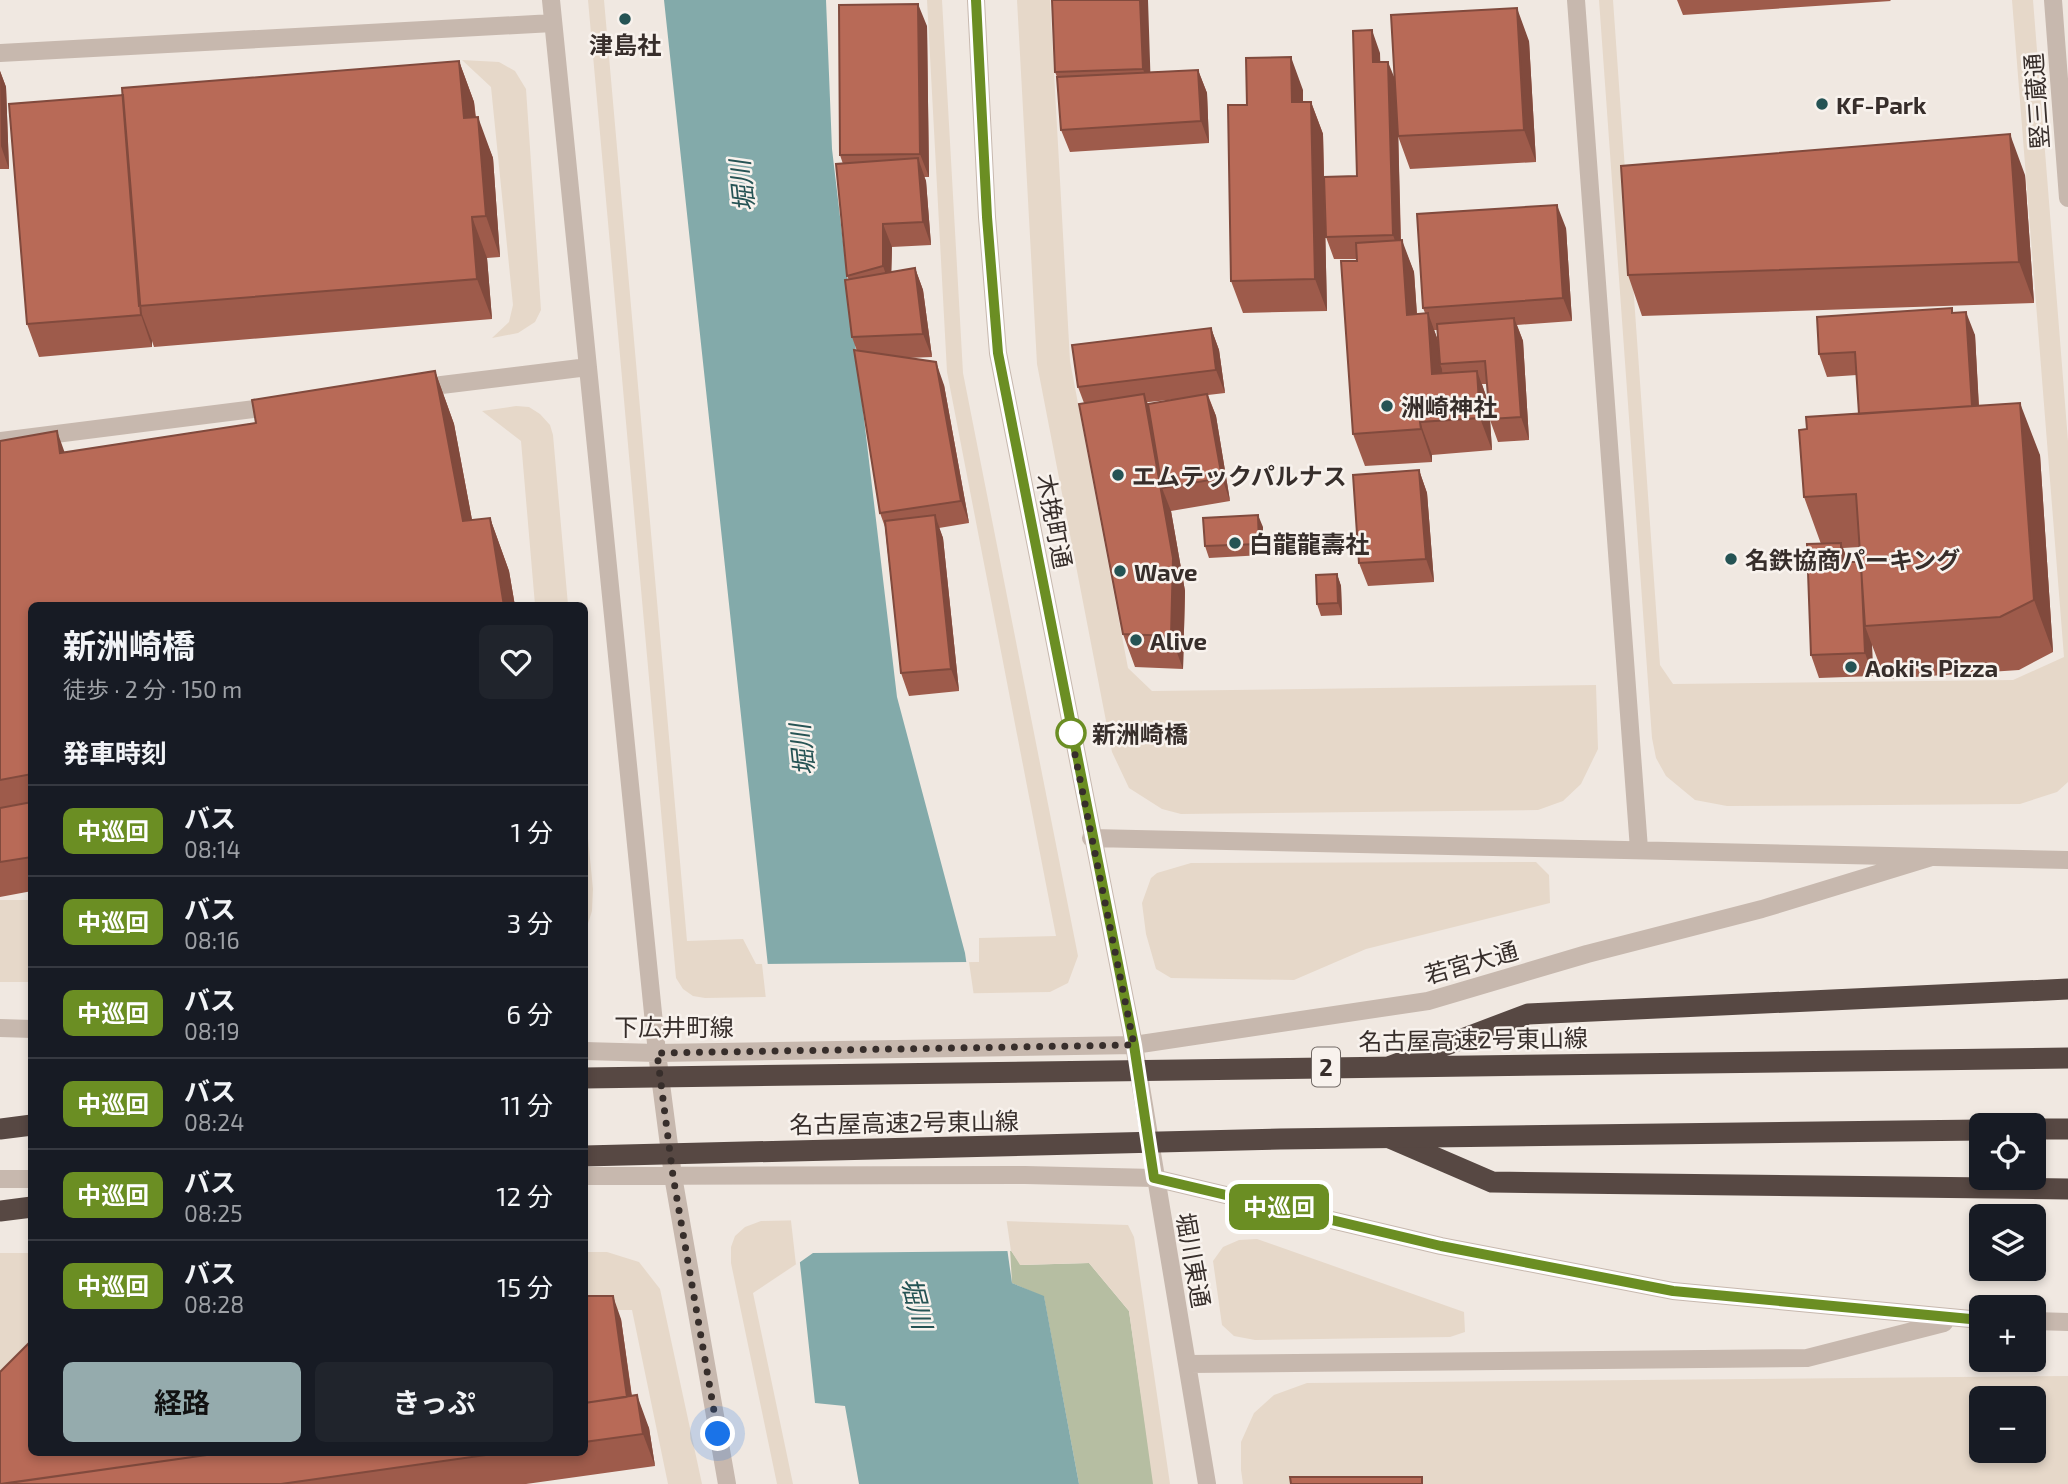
<!DOCTYPE html>
<html lang="ja">
<meta charset="utf-8">
<style>
:root{--surface:#171b24;--page:#20242c;--text:#f1f3f6;--muted:#9ea1a6;--line:#363941;--accent:#95abad}
body{margin:0;font-family:"Exo 2","Noto Sans JP",sans-serif;background:var(--page);color:var(--text);height:100vh;display:flex;flex-direction:column;font-size:26px;white-space:nowrap}
*{box-sizing:border-box;margin:0}
p{font-size:23px;color:var(--muted)}
.icon{flex:none;width:38px;height:38px;fill:none;stroke:currentColor;stroke-width:2;stroke-linecap:round;stroke-linejoin:round}
.map{position:relative;flex:1;overflow:hidden}
.drawer{position:absolute;left:28px;top:602px;width:560px;height:854px;display:flex;flex-direction:column;background:var(--surface);border-radius:10px;box-shadow:0 4px 10px #0003}
.drawer>*{flex:none}
.badge{padding:0 14px;border-radius:10px;font-size:24px;line-height:46px}
.tools{position:absolute;left:1969px;top:1113px;display:grid;gap:14px}
.tools a{display:grid;place-items:center;width:77px;height:77px;border-radius:10px;background:var(--surface);box-shadow:0 4px 10px #0003;font-size:35px}
.you{position:absolute;width:35px;height:35px;margin:-18px;border:5px solid #fff;border-radius:50%;background:#1a73e8;box-shadow:0 0 0 10px #1a73e833}
.map>.badge{position:absolute;translate:-50% -50%;box-shadow:0 0 0 4px #fff}
h2{padding:0 35px;font-size:26px;line-height:63px}
.round{display:grid;place-items:center;flex:none;width:74px;height:74px;border-radius:10px;background:var(--page)}
.headline{display:flex;align-items:center;justify-content:space-between;height:119px;padding:0 35px}
h1{font-size:33px;font-weight:700;line-height:52px}
.button{display:flex;gap:14px;margin-top:auto;padding:14px 35px}
.button a{flex:1;height:80px;border-radius:10px;background:var(--accent);color:#111;font-size:28px;font-weight:700;line-height:80px;text-align:center}
.button a+a{background:var(--page);color:var(--text)}
ul{padding:0;list-style:none}
li{display:flex;align-items:center;gap:21px;height:91px;padding:0 35px;border-top:2px solid var(--line)}
li div{flex:1}
li b{display:block;font-size:26px}
li em{font-style:normal}
li .badge{min-width:77px;font-weight:700;text-align:center}
.map>svg:first-child{display:block}
</style>
<div class="map">
<svg width="2068" height="1484" viewBox="0 0 2068 1484">
<rect width="100%" height="100%" fill="#f0e8e1"/>
<path fill="#b6bea2" d="M1010 1249 1021 1265 1089 1263 1129 1311 1154 1484H1079L1044 1297 1012 1283Z"/>
<path fill="#e6d8c9" fill-rule="evenodd" d="M588 0H604L687 941 743 939 756 964 979 962V938L1056 936 947 372 927 0H942L963 373 1078 956 1068 983 1050 992 705 998 693 996 683 989 676 978Z
M1017 0H1050L1070 361 1128 668 1152 691 1596 685 1598 749 1581 784 1563 801 1538 810 1181 814 1162 809 1129 788 1112 752 1037 364Z
M1599 0H1613L1660 665 1673 684 2013 680 2064 657 2012 0H2033L2068 441V782L2057 792 2020 804 1727 806 1695 800 1666 776 1656 758 1652 738Z
M462 60 499 62 515 71 526 89 541 310 535 322 518 333 492 338 509 322 513 305 491 87Z
M516 406 529 407 540 414 550 425 553 435 568 605H535L521 441 482 411Z
M584 798 593 889 592 911 585 933Z
M1536 862 1549 875 1550 903 1366 949 1294 980 1171 978 1156 969 1146 934 1142 903 1151 878 1157 873 1191 863Z
M0 900H31V982H0Z
M908 1218 1128 1225 1134 1237 1170 1484H1153L1129 1311 1089 1263 1020 1265 1010 1249 813 1253 753 1293 793 1484H777L731 1263V1247L735 1236 745 1227 761 1221Z
M1257 1239 1464 1312 1465 1332 1450 1337 1255 1340 1234 1336 1222 1325 1213 1261 1223 1247 1239 1240Z
M584 1252H607L639 1262 660 1289 702 1484H668L632 1310H585Z
M0 1253H32L31 1355 0 1387Z
M2068 1376V1484H1243L1241 1470V1442L1254 1413 1274 1395 1307 1383ZM1981 1398H2034V1451H1981Z"/>
<path fill="#83aaaa" d="M664 0H826L832 149 897 697 965 953 1012 1283 1044 1296 1079 1484H859L845 1406 815 1403Z"/>
<path fill="#f0e8e1" d="M969 962 1011 1251 813 1253 796 1265 762 964Z"/>
<g fill="none" stroke-linecap="round" stroke-linejoin="round">
<path stroke="#c7b8ae" stroke-width="18" d="M551 0 657 1053 673 1176 727 1484
M976 0 987 217 998 353 1134 1045 1207 1484
M1576 0 1639 849
M2053 0 2068 198
M0 53 553 23
M417 388 588 367
M0 441 278 406
M1091 838 2068 860
M0 1028 32 1029
M584 1051 657 1053 1134 1045 1428 1001 1587 954 1762 909 1932 857
M584 1176 1025 1175 1154 1178 1441 1246 1673 1291 1981 1320
M0 1179H32
M2034 1321 2068 1322
M1189 1364 1807 1358 1944 1323"/>
<path stroke="#574843" stroke-width="21" d="M1391 1066 1528 1014 2068 989
M0 1129 32 1125
M2034 1129H2068
M1390 1138 1492 1182 2068 1189
M0 1211 32 1207"/>
<path stroke="#574843" stroke-width="21" d="M584 1078 2068 1058
M584 1156 1280 1139 1981 1130"/>
</g>
<path fill="#9e5b4b" fill-rule="evenodd" d="M1052 0 1150 72 1198 70 1207 93 1209 143 1070 152 1061 130 1057 77 1055 72Z
M1677 0H1890L1891 1 1683 15Z
M927 26 929 177H924L926 181 931 245 892 247 891 272 915 268 923 290 932 357 906 358 944 385 969 523 939 528 943 538 959 691 909 696 901 673 885 527 880 513 857 351 852 337 849 280 847 276 843 164 840 155Z
M1529 41 1536 162 1410 169 1398 136V127L1401 240 1414 272 1417 314 1425 313 1423 308 1566 228 1572 321 1517 325 1523 341 1529 440 1498 442 1490 420 1492 450 1432 455V462L1365 466 1353 434 1357 259H1334L1326 237 1357 176 1380 53V62L1395 80ZM1434 330H1437L1438 341ZM1482 384H1487L1488 402Z
M459 61 474 102 476 117 493 158 500 257 487 258 492 319 154 347 152 341V347L39 357 27 324 123 95Z
M0 71 6 87 9 169H0Z
M1303 90V102H1311L1323 134 1327 311 1243 313 1231 281 1247 105Z
M2025 175 2034 303 1642 316 1628 275Z
M1954 313 1975 335 1979 406 2040 455 2053 652 2019 670 1885 679 1872 645 1873 676 1819 678 1811 655 1821 544 1804 497 1807 429 1859 414 1857 375 1827 377 1819 354ZM1860 547 1861 562H1848L1843 548Z
M1211 328 1219 350 1225 393 1208 395 1216 416 1230 501 1171 511 1185 591 1183 669 1135 667 1123 634 1084 403 1078 387ZM1178 399 1148 404 1147 402H1149Z
M435 371 454 424 472 520 490 518 509 571 515 606H32V891L0 897V441L65 452 256 423Z
M1419 470 1427 493 1434 582 1368 586 1359 563Z
M1263 527V555L1209 558 1205 546Z
M1337 574 1341 586 1342 615 1321 616 1317 604Z
M584 1296 621 1319 632 1396 649 1428 655 1466 526 1484H0L32 1452H584Z"/>
<path fill="#814a3d" d="M1140 0H1148L1151 92 1143 69Z
M918 4 927 26 929 177 920 154Z
M1517 8 1529 41 1536 162 1524 130Z
M1372 30 1380 53 1381 84 1373 62Z
M1291 57 1303 90V134L1292 102Z
M459 61 474 102 479 159 464 118Z
M1388 62 1397 84 1401 258 1393 235Z
M1198 70 1207 93 1209 143 1201 121Z
M0 71 6 87 9 169 1 146Z
M1311 102 1323 134 1327 311 1315 279Z
M478 117 493 158 500 257 486 216Z
M2010 134 2025 175 2034 303 2019 262Z
M918 158 926 181 931 245 923 222Z
M1557 205 1566 228 1572 321 1563 298Z
M472 217 487 258 492 319 477 279Z
M883 224 892 247 891 289 883 266Z
M1402 240 1414 272 1419 347 1407 315Z
M915 268 923 290 932 357 923 334Z
M140 309 152 341V347L141 315Z
M1966 312 1975 335 1980 430 1972 407Z
M1428 313 1440 346V364L1442 369 1444 406 1432 374Z
M1514 318 1523 341 1529 440 1521 417Z
M1211 328 1219 350 1225 393 1216 370Z
M936 362 944 385 969 523 961 501Z
M435 371 454 424 482 573 463 521Z
M1477 371 1489 404 1492 450 1480 418Z
M1144 394 1156 426 1162 488 1171 511 1185 591 1183 669 1171 636Z
M1207 394 1216 416 1230 501 1222 478Z
M2020 403 2040 455 2053 652 2034 600Z
M1420 422 1432 455V462L1421 429Z
M57 431 76 484 60 453Z
M1419 470 1427 493 1434 582 1426 559Z
M935 515 943 538 959 691 951 669Z
M1258 515 1263 527V555L1259 544Z
M490 518 509 571 515 606H504Z
M1841 543 1850 566 1841 562Z
M1862 562 1865 626 1872 645 1873 676 1865 653Z
M1337 574 1341 586 1342 615 1338 603Z
M613 1296 621 1319 636 1428 628 1405Z
M637 1395 649 1428 655 1466 643 1434Z"/>
<path fill="#b86a57" stroke="#814a3d" stroke-width="2" d="M1052 0H1140L1143 69 1055 72Z
M918 4 920 154 840 155 839 5Z
M1517 8 1524 130 1398 136 1391 15Z
M1372 30 1373 62H1388L1393 235 1326 237 1324 177 1357 176 1353 31Z
M1291 57 1292 102H1311L1315 279 1231 281 1228 105H1247L1246 58Z
M459 61 464 118 478 117 486 216 472 217 477 279 139 306 122 88Z
M1198 70 1201 121 1061 130 1057 77Z
M123 95 141 315 27 324 9 104Z
M2010 134 2019 262 1628 275 1621 166Z
M918 158 923 222 883 224V266L847 276 836 164Z
M1557 205 1563 298 1423 308 1417 214Z
M1402 240 1407 315 1428 313 1432 374 1477 371 1480 418 1420 422 1421 429 1353 434 1341 261H1357L1356 243Z
M915 268 923 334 852 337 845 280Z
M1952 308V313L1966 312 1972 406 1859 414 1855 352 1819 354 1817 317Z
M1514 318 1521 417 1490 419 1485 361 1440 364 1437 324Z
M1211 328 1216 370 1078 387 1072 345Z
M854 350 936 362 961 501 880 513Z
M435 371 463 521 490 518 504 606H32V774L0 780V441L57 431 60 453 256 423 252 400Z
M1144 394 1173 558 1171 636 1123 634 1079 404Z
M1207 394 1222 478 1162 488 1148 404Z
M2020 403 2034 600 2000 617 1865 626 1856 494 1804 497 1799 430 1807 429 1806 417Z
M1419 470 1426 559 1359 563 1353 475Z
M935 515 951 669 901 673 885 521Z
M1258 515 1259 544 1205 546 1203 518Z
M1841 543V562H1861L1865 653 1811 655 1807 544Z
M1337 574 1338 603 1317 604 1316 575Z
M32 802V857L0 862V808Z
M584 1296H613L627 1397 584 1403Z
M32 1340V1452H228L0 1484V1372Z
M637 1395 643 1434 584 1442V1403Z
M228 1452H507L281 1484H2Z
M1290 1477H1422V1484H1291Z"/>
<g fill="none" stroke-linecap="round" stroke-linejoin="round">
<g stroke="#fff" stroke-width="16">
<path id="line" d="M976 0 987 217 998 353 1134 1045 1154 1178 1441 1246 1673 1291 1981 1320"/>
</g>
<use href="#line" stroke="#6b8e23" stroke-width="10"/>
<path stroke="#372e2b" stroke-width="7" stroke-dasharray="0 12.6" d="M718 1434 673 1176 657 1053 1134 1045 1070 730 1071 733"/>
</g>
<g fill="#255354" stroke="#f8f2ed" stroke-width="2.5">
<circle cx="625" cy="19" r="7"/>
<circle cx="1822" cy="104" r="7"/>
<circle cx="1387" cy="406" r="7"/>
<circle cx="1118" cy="475" r="7"/>
<circle cx="1235" cy="543" r="7"/>
<circle cx="1731" cy="559" r="7"/>
<circle cx="1120" cy="571" r="7"/>
<circle cx="1136" cy="640" r="7"/>
<circle cx="1851" cy="667" r="7"/>
</g>
<circle fill="#fff" stroke="#6b8e23" stroke-width="3.5" cx="1071" cy="733" r="14"/>
<g text-anchor="middle" dominant-baseline="central" stroke-width="5" stroke-linejoin="round" paint-order="stroke">
<rect fill="#f8f2ed" stroke="#716965" stroke-width="2" x="1312" y="1047.5" width="28" height="39" rx="5"/>
<g font-size="23" font-weight="bold" fill="#372e2b">
<text x="1326" y="1067">2</text>
</g>
<g font-size="24" font-weight="bold" fill="#372e2b" stroke="#f8f2ed" text-anchor="start">
<text x="625" y="44" text-anchor="middle">津島社</text>
<text x="1836" y="104">KF-Park</text>
<text x="1401" y="406">洲崎神社</text>
<text x="1132" y="475">エムテックパルナス</text>
<text x="1249" y="543">白龍龍壽社</text>
<text x="1745" y="559">名鉄協商パーキング</text>
<text x="1134" y="571">Wave</text>
<text x="1150" y="640">Alive</text>
<text x="1865" y="667">Aoki's Pizza</text>
</g>
<g font-size="24" fill="#372e2b" stroke="#f8f2ed">
<text transform="translate(2036 101) rotate(-94)">竪三蔵通</text>
<text transform="translate(1055 521) rotate(79)">木挽町通</text>
<text transform="translate(1471 962) rotate(-16)">若宮大通</text>
<text x="674" y="1026">下広井町線</text>
<text transform="translate(1473 1039) rotate(-1)">名古屋高速2号東山線</text>
<text transform="translate(904 1122) rotate(-1)">名古屋高速2号東山線</text>
<text transform="translate(1194 1260) rotate(80)">堀川東通</text>
</g>
<g font-size="24" font-weight="bold" fill="#372e2b" stroke="#f8f2ed" text-anchor="start">
<text x="1092" y="733">新洲崎橋</text>
</g>
<g font-size="26" font-style="italic" fill="#255354" stroke="#f8f2ed">
<text transform="translate(741 186) rotate(-96)">堀川</text>
<text transform="translate(801 750) rotate(-96)">堀川</text>
<text transform="translate(918 1303) rotate(76)">堀川</text>
</g>
</g>
</svg>
<div class="tools">
<a><svg class="icon" aria-label="locate" viewBox="0 0 24 24"><circle cx="12" cy="12" r="6"/><path d="M12 2v4M12 18v4M2 12h4M18 12h4"/></svg></a>
<a><svg class="icon" aria-label="layers" viewBox="0 0 24 24"><path d="M12 4l9 5-9 5-9-5zM3 14l9 5 9-5"/></svg></a>
<a>+</a>
<a>−</a>
</div>
<div class="you" style="left:718px;top:1434px"></div>
<b class="badge" style="left:1279px;top:1207px;background:#6b8e23;color:#fff">中巡回</b>
<section class="drawer">
<div class="headline"><div><h1>新洲崎橋</h1><p>徒歩 · 2 分 · 150 m</p></div><a class="round"><svg class="icon" aria-label="heart" viewBox="0 0 24 24"><path d="M12 20l-8-8c-3-5 5-10 8-4 3-6 11-1 8 4z"/></svg></a></div>
<h2>発車時刻</h2>
<ul>
<li><span class="badge" style="background:#6b8e23;color:#fff">中巡回</span><div><b>バス</b><p>08:14</p></div><em>1 分</em></li>
<li><span class="badge" style="background:#6b8e23;color:#fff">中巡回</span><div><b>バス</b><p>08:16</p></div><em>3 分</em></li>
<li><span class="badge" style="background:#6b8e23;color:#fff">中巡回</span><div><b>バス</b><p>08:19</p></div><em>6 分</em></li>
<li><span class="badge" style="background:#6b8e23;color:#fff">中巡回</span><div><b>バス</b><p>08:24</p></div><em>11 分</em></li>
<li><span class="badge" style="background:#6b8e23;color:#fff">中巡回</span><div><b>バス</b><p>08:25</p></div><em>12 分</em></li>
<li><span class="badge" style="background:#6b8e23;color:#fff">中巡回</span><div><b>バス</b><p>08:28</p></div><em>15 分</em></li>
</ul>
<div class="button"><a>経路</a><a>きっぷ</a></div>
</section>
</div>
